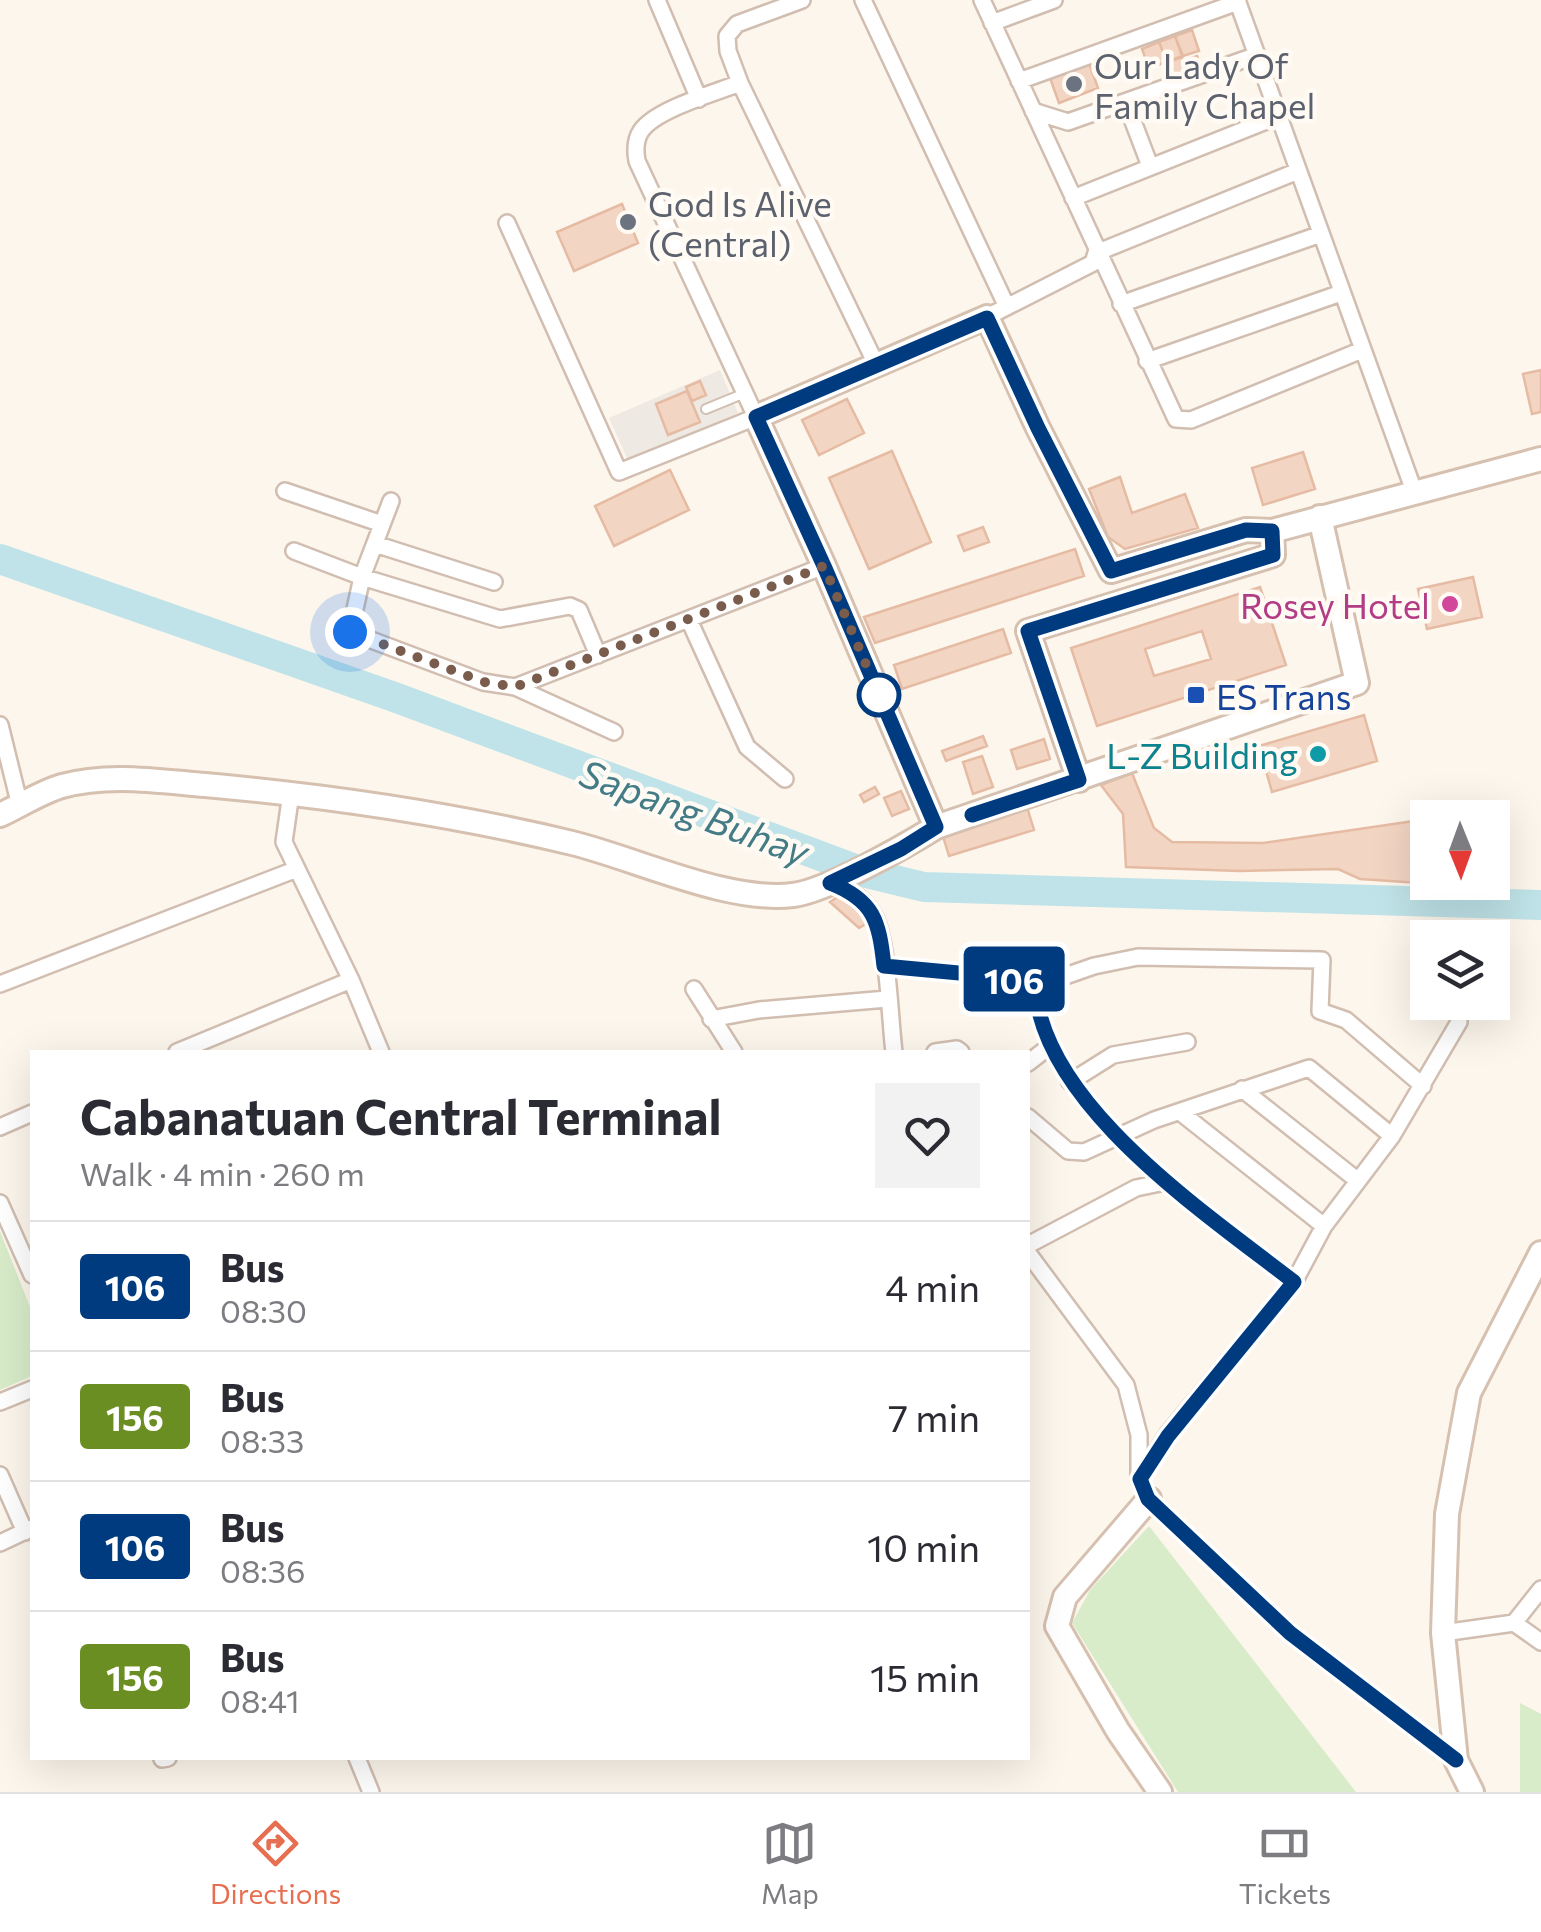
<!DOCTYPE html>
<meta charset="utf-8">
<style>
:root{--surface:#fff;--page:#f2f2f3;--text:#2b2b33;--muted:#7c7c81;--line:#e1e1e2;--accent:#e76f51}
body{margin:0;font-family:Commissioner,sans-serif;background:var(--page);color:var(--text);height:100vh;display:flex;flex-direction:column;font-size:38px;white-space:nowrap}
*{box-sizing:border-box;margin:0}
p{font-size:32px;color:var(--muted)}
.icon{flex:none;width:55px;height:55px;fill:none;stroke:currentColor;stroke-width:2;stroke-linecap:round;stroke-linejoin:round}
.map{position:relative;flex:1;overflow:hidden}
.drawer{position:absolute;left:30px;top:1050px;width:1000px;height:710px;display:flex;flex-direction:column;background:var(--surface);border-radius:0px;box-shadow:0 10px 40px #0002}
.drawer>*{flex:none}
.badge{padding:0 20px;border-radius:8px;font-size:35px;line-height:65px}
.needle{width:65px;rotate:179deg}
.fabs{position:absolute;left:1410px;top:800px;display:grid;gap:20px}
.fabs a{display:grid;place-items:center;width:100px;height:100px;border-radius:0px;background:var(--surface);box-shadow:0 10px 40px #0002;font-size:50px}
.you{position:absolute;width:50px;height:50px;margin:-25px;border:8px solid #fff;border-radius:50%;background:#1a73e8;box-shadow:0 0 0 15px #1a73e833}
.map>.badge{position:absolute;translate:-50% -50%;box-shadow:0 0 0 5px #fff}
.round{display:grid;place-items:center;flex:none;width:105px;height:105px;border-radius:0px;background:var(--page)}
.overview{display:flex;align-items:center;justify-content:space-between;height:170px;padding:0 50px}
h1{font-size:48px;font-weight:700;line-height:75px}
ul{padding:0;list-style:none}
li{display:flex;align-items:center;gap:30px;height:130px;padding:0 50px;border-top:2px solid var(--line)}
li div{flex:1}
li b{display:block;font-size:38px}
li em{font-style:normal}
li .badge{min-width:110px;font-weight:700;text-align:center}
.tabs{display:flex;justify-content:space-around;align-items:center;height:140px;border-top:2px solid var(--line);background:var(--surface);font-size:28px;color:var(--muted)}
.tabs a{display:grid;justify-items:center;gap:5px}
.tabs .selected{color:var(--accent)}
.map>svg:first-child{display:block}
</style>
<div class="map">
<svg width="1541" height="1792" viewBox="0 0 1541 1792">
<rect width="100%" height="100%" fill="#fdf6ec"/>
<path fill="#efe9e4" d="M720 370 738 413 628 460 609 418Z"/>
<path fill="#d8ecc9" d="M0 1231 32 1312V1376L0 1390Z
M1149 1526 1356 1792H1178L1072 1623 1090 1590Z
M1520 1703 1541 1714V1792H1520Z"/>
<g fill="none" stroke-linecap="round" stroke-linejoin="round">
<path stroke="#bfe3e8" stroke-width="30" d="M0 559 397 698 866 873 924 887 1541 905"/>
</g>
<path fill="#f3d5c3" stroke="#e6bba3" stroke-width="2.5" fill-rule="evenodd" d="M1192 30 1199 51 1183 56 1175 36Z
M1175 36 1182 56 1167 62 1159 42Z
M1159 42 1167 62 1149 68 1142 49Z
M1197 56 1203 72 1190 76 1185 60Z
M1182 57 1190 76 1174 83 1166 63Z
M1089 63 1098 88 1059 103 1050 78Z
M622 204 638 243 574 271 557 232Z
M1541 370V412L1532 414 1523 374Z
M700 381 706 395 692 401 686 387Z
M687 391 700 422 668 435 656 404Z
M847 399 864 433 819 455 802 420Z
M892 451 931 542 869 569 829 478Z
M1303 452 1315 489 1263 505 1252 468Z
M670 470 689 510 614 546 595 506Z
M1120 477 1132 513 1185 494 1198 528 1125 549 1108 537 1089 489Z
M983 527 989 542 964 551 958 536Z
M1075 549 1084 576 875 643 864 617Z
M1473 577 1482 617 1427 629 1418 589Z
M1260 587 1286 665 1097 726 1071 648ZM1202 631 1211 659 1154 676 1145 649Z
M1003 629 1011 653 902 689 894 665Z
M1364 715 1377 761 1272 792 1259 746Z
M983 736 987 746 946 761 942 751Z
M1044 739 1050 759 1017 769 1011 750Z
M982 756 993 787 973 794 963 762Z
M1132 773 1154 828 1172 842 1263 843 1428 819V882H1465V886L1360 879 1338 869 1239 871 1126 867 1123 814 1101 785Z
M875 787 879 794 864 802 860 795Z
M901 791 909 809 892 816 884 798Z
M1027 807 1034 830 949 856 942 833Z
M840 895 869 922 859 928 830 902Z"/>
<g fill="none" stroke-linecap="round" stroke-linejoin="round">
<g stroke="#d1beb0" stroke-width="12">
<path id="lane" d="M706 409 745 393"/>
</g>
<g stroke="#d1beb0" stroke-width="20">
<path id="street" d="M657 0 699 99
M802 0 737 24 727 36 728 51 740 83 876 364
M863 0 1007 307
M982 0 1176 419 1191 420 1362 350
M1237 0 1414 491
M992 23 1054 0
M1019 81 1238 2
M1126 103 1150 166
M1033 111 1068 122 1257 55
M1073 198 1279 116
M507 223 619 472 756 417 637 161C635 150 635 140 641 131 656 109 715 93 740 83
M1121 304 1321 234
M987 317 1093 263 1096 253 1298 171
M1147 361 1341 293
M285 491 382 524
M391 501 362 577 350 632 483 682 515 687 824 566
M375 544 494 582
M294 551 362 577 500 619 570 606 579 610 598 655
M689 620 747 747 785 779
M515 687 614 732
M0 725 20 806
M291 793 284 842 351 980 381 1052
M830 883C849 890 862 896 873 914 888 937 890 1022 894 1052
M884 966 1051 981 1094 966 1138 957 1322 960 1320 1011 1346 1020 1423 1086
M1035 980C1037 1101 1206 1214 1294 1282
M0 984 297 869
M694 989 734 1052
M711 1019 759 1010 887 999
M177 1052 351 980
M935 1052 957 1049 961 1052
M1028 1063 1050 1046
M1070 1082 1113 1055 1187 1042
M1242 1089 1357 1180
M1180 1112 1324 1226
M1028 1117 1068 1151 1084 1152 1154 1120 1309 1068 1392 1136
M0 1127 32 1113
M0 1203 32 1275
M1028 1245 1136 1188 1165 1182
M1028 1253 1126 1385 1139 1435V1479L1149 1499 1290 1633 1456 1760
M0 1402 32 1389
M0 1475 25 1532
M1141 1476 1167 1435 1294 1282 1324 1226 1392 1136 1459 1022
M0 1543 32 1528
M1514 1623 1541 1642
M1443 1633 1514 1623 1541 1589
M357 1758 371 1792
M162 1759 168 1758"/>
</g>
<g stroke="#d6c0b0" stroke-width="28">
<path id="secondary" d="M1079 780 1028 631 1273 555 1272 531 1541 459
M0 815C20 806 41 792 62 786 108 773 158 781 205 785 328 796 452 814 572 843 637 859 728 903 793 895 827 891 905 846 936 827L1357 683 1320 517
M936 827 824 566 756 417 987 317 1038 428 1111 571 1246 530 1272 531
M1149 1499 1065 1597 1057 1626 1118 1731 1160 1792
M1472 1792 1456 1760 1443 1633 1447 1514 1469 1393 1541 1253"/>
</g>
<use href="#lane" stroke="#fff" stroke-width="8"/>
<use href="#street" stroke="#fff" stroke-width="15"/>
<use href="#secondary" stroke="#fff" stroke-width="22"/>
</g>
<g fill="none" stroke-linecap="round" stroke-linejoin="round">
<g stroke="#fff" stroke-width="22">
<path id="line" d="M972 815 1079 780 1028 631 1273 555 1272 531 1246 530 1111 571 1038 428 987 318 756 417 824 566 936 827 901 849 830 883C874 900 879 921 884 966L1035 980C1036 1101 1207 1214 1294 1282L1168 1436 1140 1479 1148 1499 1290 1633 1456 1760"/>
</g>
<use href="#line" stroke="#003b80" stroke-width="15"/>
<path stroke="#7a5c4d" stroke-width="10" stroke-dasharray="0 18" d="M350 632 484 682 515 687 824 566 879 695"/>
</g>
<g fill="#6b7280" stroke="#fffaf3" stroke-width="4">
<circle cx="1074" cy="84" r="10"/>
<circle cx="628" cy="222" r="10"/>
</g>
<circle fill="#d1479c" stroke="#fffaf3" stroke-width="4" cx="1450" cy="604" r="10"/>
<circle fill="#fff" stroke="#003b80" stroke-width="5" cx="879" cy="695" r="20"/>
<rect fill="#1a4fb4" stroke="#fffaf3" stroke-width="4" x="1186" y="685" width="20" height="20" rx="5"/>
<circle fill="#0f9aa8" stroke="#fffaf3" stroke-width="4" cx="1318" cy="754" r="10"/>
<g text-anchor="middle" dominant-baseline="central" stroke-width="9" stroke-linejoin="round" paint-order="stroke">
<g font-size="35" fill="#5b616d" stroke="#fffaf3" text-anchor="start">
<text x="1094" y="64">Our Lady Of<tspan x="1094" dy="40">Family Chapel</tspan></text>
<text x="648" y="202">God Is Alive<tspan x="648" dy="40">(Central)</tspan></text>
</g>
<g font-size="35" fill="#b23c85" stroke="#fffaf3" text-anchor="end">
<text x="1430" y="604">Rosey Hotel</text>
</g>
<g font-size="35" fill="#164399" stroke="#fffaf3" text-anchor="start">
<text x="1216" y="695">ES Trans</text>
</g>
<g font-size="35" fill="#0d838f" stroke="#fffaf3" text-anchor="end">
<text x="1298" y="754">L-Z Building</text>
</g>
<g font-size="38" font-style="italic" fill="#437c86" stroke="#fffaf3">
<text transform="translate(695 811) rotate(20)">Sapang Buhay</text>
</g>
</g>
</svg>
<div class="fabs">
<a><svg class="needle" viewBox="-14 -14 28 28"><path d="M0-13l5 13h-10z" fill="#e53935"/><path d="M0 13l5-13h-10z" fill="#7c7c81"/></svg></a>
<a><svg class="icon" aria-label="layers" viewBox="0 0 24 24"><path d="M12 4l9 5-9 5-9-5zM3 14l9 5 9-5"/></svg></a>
</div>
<div class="you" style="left:350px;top:632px"></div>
<b class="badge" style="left:1014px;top:979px;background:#003b80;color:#fff">106</b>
<section class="drawer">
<div class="overview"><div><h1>Cabanatuan Central Terminal</h1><p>Walk · 4 min · 260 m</p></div><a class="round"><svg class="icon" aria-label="heart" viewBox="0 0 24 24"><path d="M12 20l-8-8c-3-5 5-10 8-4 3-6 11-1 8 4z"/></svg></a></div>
<ul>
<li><span class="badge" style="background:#003b80;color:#fff">106</span><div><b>Bus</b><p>08:30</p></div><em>4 min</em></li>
<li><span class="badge" style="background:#6b8e23;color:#fff">156</span><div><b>Bus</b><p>08:33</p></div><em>7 min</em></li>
<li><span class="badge" style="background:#003b80;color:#fff">106</span><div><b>Bus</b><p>08:36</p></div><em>10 min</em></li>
<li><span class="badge" style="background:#6b8e23;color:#fff">156</span><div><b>Bus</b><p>08:41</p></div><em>15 min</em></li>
</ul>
</section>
</div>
<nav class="tabs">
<a class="selected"><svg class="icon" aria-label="directions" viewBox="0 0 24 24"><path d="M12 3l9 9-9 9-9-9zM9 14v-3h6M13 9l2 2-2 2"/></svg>Directions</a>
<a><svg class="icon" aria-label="map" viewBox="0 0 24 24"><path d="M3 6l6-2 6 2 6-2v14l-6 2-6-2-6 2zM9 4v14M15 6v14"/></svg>Map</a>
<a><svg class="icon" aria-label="tickets" viewBox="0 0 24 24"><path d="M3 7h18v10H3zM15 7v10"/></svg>Tickets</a>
</nav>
